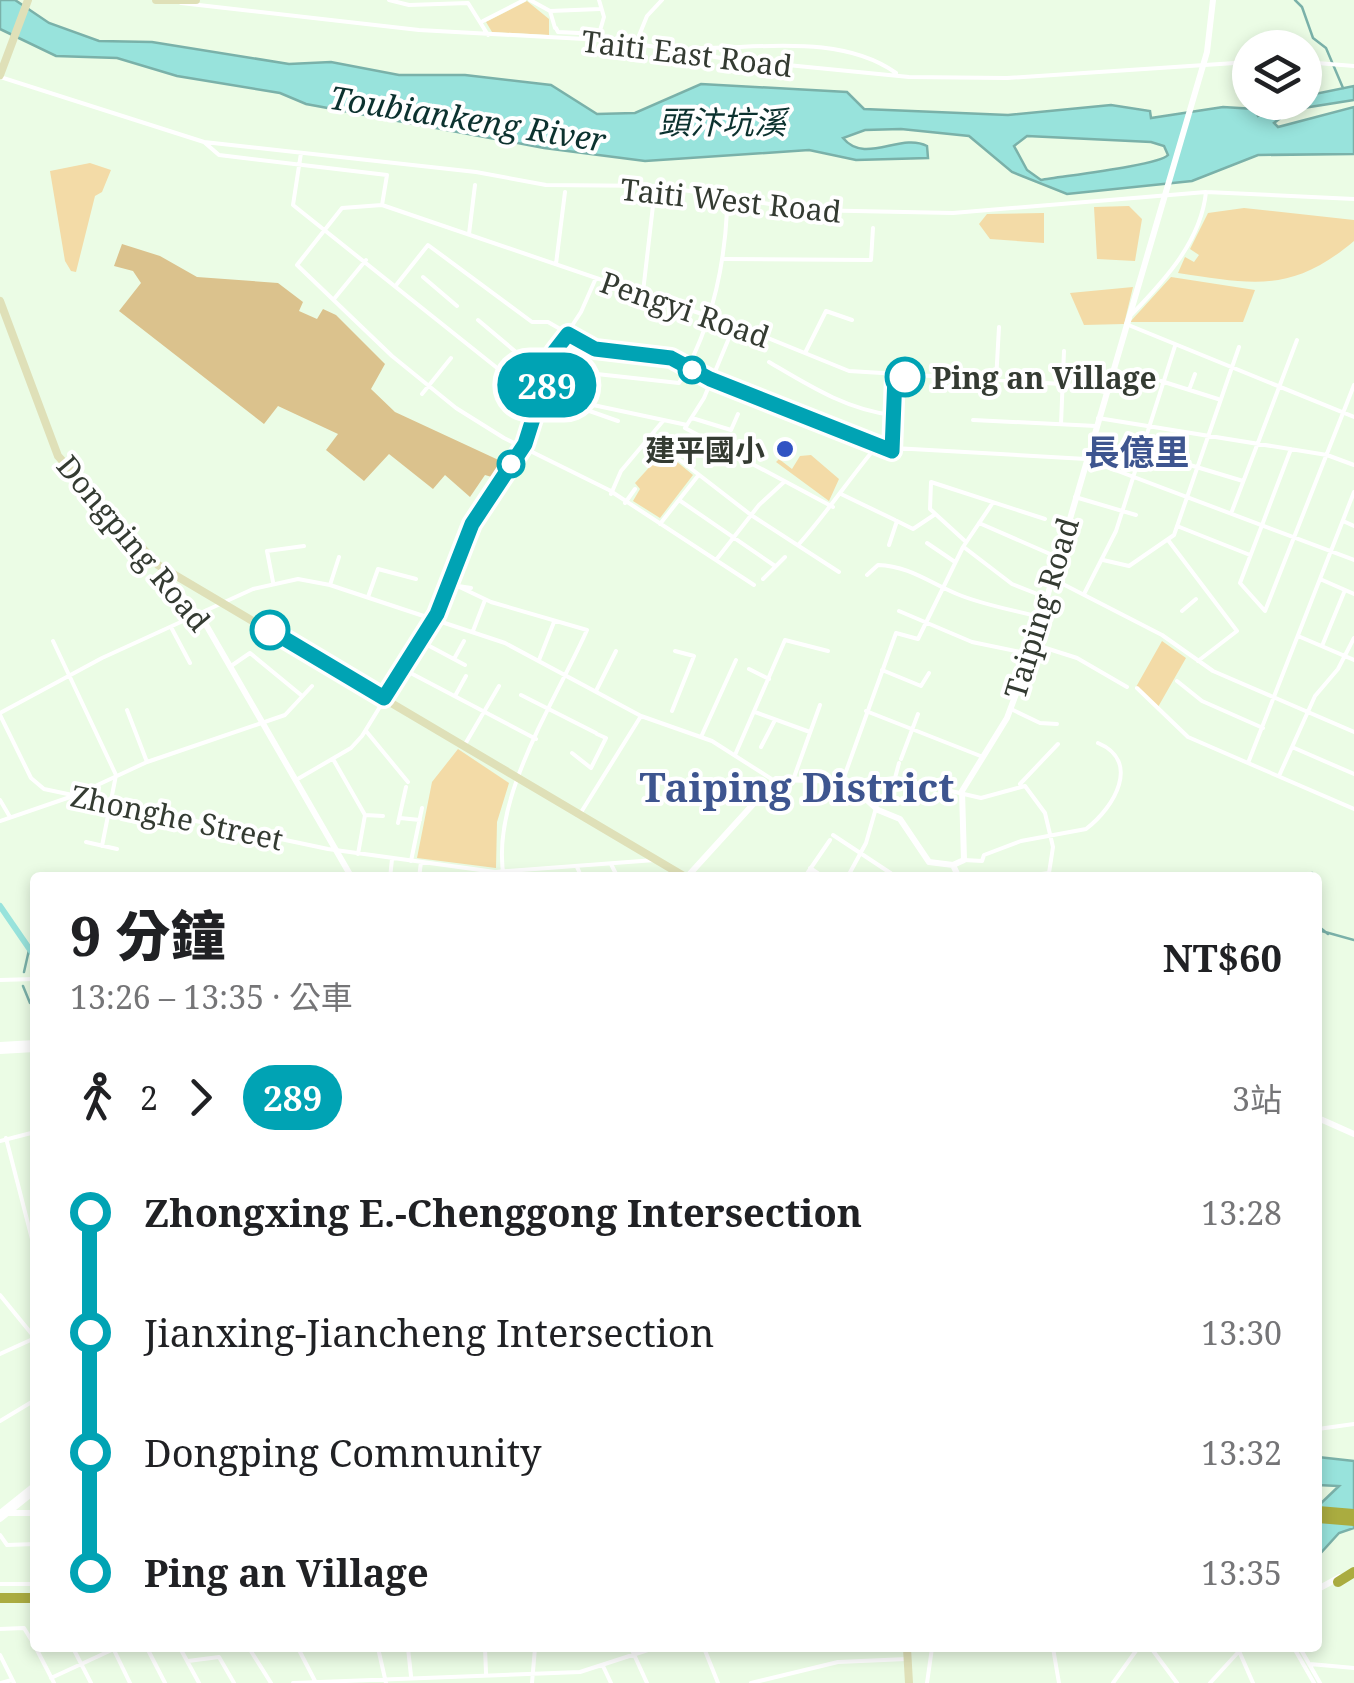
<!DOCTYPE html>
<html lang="zh-TW">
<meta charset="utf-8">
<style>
:root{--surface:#fff;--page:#f6f6f6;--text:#202124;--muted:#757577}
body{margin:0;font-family:"Noto Serif","Noto Sans TC",serif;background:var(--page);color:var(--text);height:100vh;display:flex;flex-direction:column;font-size:38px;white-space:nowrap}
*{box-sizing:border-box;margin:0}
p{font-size:32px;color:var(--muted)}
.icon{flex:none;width:55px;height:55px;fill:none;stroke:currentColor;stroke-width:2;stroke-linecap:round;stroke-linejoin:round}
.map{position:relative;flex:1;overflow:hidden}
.panel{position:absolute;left:30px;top:872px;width:1292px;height:780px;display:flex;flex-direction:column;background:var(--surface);border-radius:10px;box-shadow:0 5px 15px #0003}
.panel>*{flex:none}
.badge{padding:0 20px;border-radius:32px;font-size:35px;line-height:65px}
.fabs{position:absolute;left:1232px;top:30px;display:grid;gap:20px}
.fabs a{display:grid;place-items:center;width:90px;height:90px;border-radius:50%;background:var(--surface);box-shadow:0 5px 15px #0003;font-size:50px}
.map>.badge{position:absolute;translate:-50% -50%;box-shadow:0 0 0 5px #fff}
.legs{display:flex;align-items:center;gap:15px;height:110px;padding:0 40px;font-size:32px}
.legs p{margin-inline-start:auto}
.summary{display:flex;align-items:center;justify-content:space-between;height:170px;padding:0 40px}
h1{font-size:55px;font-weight:800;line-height:75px}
ul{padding:0 40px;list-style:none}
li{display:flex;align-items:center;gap:35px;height:120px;font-size:38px}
li i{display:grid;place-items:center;width:15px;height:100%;margin:0 12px;background:currentColor}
li i::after{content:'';width:25px;height:25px;margin:-12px;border:8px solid;border-radius:50%;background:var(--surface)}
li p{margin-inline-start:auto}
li:first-child i{background:linear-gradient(#0000 50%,currentColor 0)}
li:last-child i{background:linear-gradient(currentColor 50%,#0000 0)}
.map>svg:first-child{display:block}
</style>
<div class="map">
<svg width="1354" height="1683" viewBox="0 0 1354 1683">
<rect width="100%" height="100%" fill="#ebfce5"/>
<path fill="#f3dba7" d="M527 1 549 19V35L492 32 486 22Z
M90 163 111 170 102 192 95 196 76 272 71 271 65 261 50 171Z
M1129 206 1142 219 1135 261 1097 259 1094 207Z
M1244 208 1354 220V241C1291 294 1253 284 1178 273L1185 257 1194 262 1199 255 1190 249 1208 213Z
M1044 213V243L990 239 979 224 987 214Z
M1171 277 1255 290 1243 322H1130Z
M1133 287 1124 324 1084 325 1070 293Z
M664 451 693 475 660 518 633 501 640 489 635 483Z
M811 455 839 479 829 501 776 462 779 459 792 469 800 456Z
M1162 641 1186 658 1158 707 1136 687Z
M458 749 509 783 497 822 496 868 417 858 432 782Z"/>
<path fill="#dbc28d" d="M122 244 160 256 197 277 278 283 303 302 299 311 317 319 323 309 336 315 385 364 371 389 395 412 505 463 495 478 485 475 470 497 445 475 433 489 389 454 364 481 326 450 338 434 278 406 264 424 119 311 141 283 133 271 114 266Z"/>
<path fill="#98e3dc" stroke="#7ab1a9" stroke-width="2.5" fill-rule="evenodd" d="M0 0H15L49 23 99 41 152 42 289 64 331 62 399 75H465L551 85 597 114 635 113 701 84 847 92 864 109 1008 115 1111 105 1150 111 1151 118 1223 107 1255 109 1258 116 1292 103 1305 102V96L1354 86V100L1291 110 1274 123 1278 127 1354 107V154L1258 155 1192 181 1067 194 1012 172 969 136 901 129 865 130 843 138C865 165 901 132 927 146L928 158 856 160 809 150 645 161 544 148 306 104 280 93 177 76 117 58 56 56 0 29ZM1027 136 1151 142 1164 146 1168 155C1160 165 1063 176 1041 180L1027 170 1014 146Z
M1318 1457 1354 1461V1528L1339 1533 1318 1556V1506L1339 1486 1318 1485Z"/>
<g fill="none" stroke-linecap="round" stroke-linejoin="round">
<path stroke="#7ab1a9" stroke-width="2.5" d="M1295 0 1302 7 1313 38 1326 48 1343 88
M1311 878 1312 873
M1318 926 1328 934
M1318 930 1354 940
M24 972 29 950
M23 986 30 1003"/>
<path stroke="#98e3dc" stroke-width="6" d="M0 906 35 957"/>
<path stroke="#fff" stroke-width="4" d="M389 0 409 5 468 3 488 35
M530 0 550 11 555 28
M181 3 419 30 620 41 727 59 909 77 1007 78 1250 62
M550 11 600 9
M483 21 524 0
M556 28 558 32 599 34 604 17 599 0
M636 43 647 16 662 0
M692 48C758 49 840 33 896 73
M1305 62 1354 66
M0 77 204 142 476 172 546 185 659 186 806 210 953 213 1206 192 1354 199
M204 142 219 155 387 175 382 205
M301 153 293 205 541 403
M469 234 475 185
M725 259 871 260 873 228
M556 264 565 192
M423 277 457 306
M397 284 428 245 532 322H548L595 349 671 358 710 379 876 447 1086 459 1354 560
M643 292 654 197
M334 299 366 260
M1132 314C1165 280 1201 241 1206 192
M478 320 529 363 549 373
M1126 324 1354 417
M734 326 704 398 685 428 833 507
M806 351 826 311 852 320
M769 362C808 385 847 410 893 415
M551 369 679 383C710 331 724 271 727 211
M996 381 999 327
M1161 381 1218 399
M1189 390 1195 374
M422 394 451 358
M544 395 618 421
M593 405 687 425
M692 418 731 430 738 414
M1098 418 1327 455 1354 465
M973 420 1096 426
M1061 424 1064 351
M1291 449 1240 583 1265 611 1354 385
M667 450 751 515 839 572
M1140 450 1243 481
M892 451 895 376
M611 494 621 471 663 421
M841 494 895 520
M1075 497 1136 515
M679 500 775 566
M625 503 635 489
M992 504 963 547 918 639 896 633 844 777 851 783 895 778 981 798 1025 786 1045 813 1053 847 1049 873 1010 878
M1232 511 1297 340
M1343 521 1354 526
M979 523 1057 557
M660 524 697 477
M1177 526 1250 555
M1168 540 1237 631 1198 661
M965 541 930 509 931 482 1045 519
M927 543 955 562
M799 544C827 513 849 479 876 447
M889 545 897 521 913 529 934 515
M965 548 1012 584 1045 597
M716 560 759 505 784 482
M1103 560 1129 566 1174 535 1239 347
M867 575 878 565C909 566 930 583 957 594 983 605 1013 610 1040 617
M763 579 785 557
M1320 579 1354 594
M1055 580 1162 635 1213 671 1354 732
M273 582 267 551 304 546
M449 582 491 602 587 630C556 700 489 800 504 878
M330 585 339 557
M754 585 609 490 504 438 456 408 392 356 297 265 342 208 382 205 743 328 849 371 1062 384 1105 392
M458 586 471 588
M1084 594 1116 531 1175 346
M368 597 378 569 416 579
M899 611 972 642 1030 654
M1182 611 1196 599
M172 629 190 663
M473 631 485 600
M1298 636 1354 660
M53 641 116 775
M420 641 465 665
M1033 644 1077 658 1127 687
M1322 646 1345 590
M454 659 464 641
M539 660 554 622
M231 666 250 653 301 695
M403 669 536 739
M749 669 769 679
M882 670 921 686 929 673
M1177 681 1202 701 1263 728
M1137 688 1188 737 1354 809
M596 691 616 651
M521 695 596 733
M455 696 466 676
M1011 709 1040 723 1057 724
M127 710 147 762
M672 711 694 656 675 651
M866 711 983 757
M755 712 810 732
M0 713 102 658 253 589 298 579 330 585 505 643 641 716 712 741 773 780
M0 715 31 778 44 789 328 849 495 872 655 860
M366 731 408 782
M701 737 736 660
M464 746 499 686
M761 747 775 720
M1292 747 1354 774
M572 753 591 768 606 738 597 734
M735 755 785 640 828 651
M333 759 365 815 358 854
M901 759 918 714
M1248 763 1354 492
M1279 776 1315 696 1338 669 1354 638
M895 778 899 763
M296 780 351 748 362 736 437 614 477 515 525 444 554 353 581 312 596 278
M793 780 820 705
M1020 784 1058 744
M0 800 10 817
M580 814 641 716
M365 815 383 816
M400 818 420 820
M0 821 76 795 147 762 285 715 312 686
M398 823 406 787
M833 835 898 878
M86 842 117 849
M102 846 116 775
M964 860 982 861 984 855 1021 841 1086 829C1115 807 1141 761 1098 743
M411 861 422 808
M611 864 618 878
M577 867 582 878
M810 868 825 878
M390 878 392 859
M419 878 421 862
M804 878 830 840
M847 878 866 843 876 808
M0 980 35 979
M6 1138 33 1243
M0 1141 35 1132
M0 1295 35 1338 0 1354
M0 1421 35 1400
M1318 1429 1354 1424
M0 1535 7 1545 35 1544
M0 1584H35
M0 1629 24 1628 35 1646
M36 1648 54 1683
M73 1648 91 1683
M113 1648 130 1683
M147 1648 165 1683
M180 1648 199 1683
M249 1648 271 1683
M298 1648 316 1683
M378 1648 386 1683
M408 1648 411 1676
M485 1648 486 1673
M631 1648 647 1683
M704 1648 718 1683
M1053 1648 1059 1683
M1151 1648 1177 1683
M1294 1648 1314 1683
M1300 1648 1320 1683
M1239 1651 1253 1683
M0 1655 14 1683
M188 1661 219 1657 234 1683
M1310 1664 1354 1668
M603 1666 611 1683
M51 1678 116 1648
M1 1683 12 1680
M293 1683 580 1672 654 1648
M532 1683 535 1648
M751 1683 838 1662 907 1659
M927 1683 932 1648
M1113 1683 1138 1648
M1210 1683 1242 1648"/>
<path stroke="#fff" stroke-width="6" d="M161 569 205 623 352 878
M953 865 964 860 962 791 1007 718 1028 662 1207 52 1213 0
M953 865 959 878
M686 878 776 779 846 781 878 810 900 819 929 862 953 865
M0 1045 35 1043
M0 1051 35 1049
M1318 1118 1354 1134
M0 1513 35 1485
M6 1513H35
M0 1519 35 1491
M1318 1589 1340 1577"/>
<path stroke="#dfe0b8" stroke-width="8" d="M156 0H196
M0 75 28 0
M0 301 58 456 158 565 687 878
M907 1648 909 1683"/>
<path stroke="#aaac40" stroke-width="10" d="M1318 1511 1354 1514
M1318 1518 1354 1521
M1338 1582 1354 1572
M0 1598H35"/>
</g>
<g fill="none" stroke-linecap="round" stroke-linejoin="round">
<g stroke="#fff" stroke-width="22">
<path id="line-1" d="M270 630 384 698 437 614 472 524 525 444 554 352 568 334 595 349 671 358 710 379 892 451 895 376 905 377"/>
</g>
<use href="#line-1" stroke="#00a3b4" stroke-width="15"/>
</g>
<g fill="#fff" stroke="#00a3b4" stroke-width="5">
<circle cx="692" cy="370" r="12"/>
<circle cx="905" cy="377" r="18"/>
<circle cx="511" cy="464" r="12"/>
<circle cx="270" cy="630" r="18"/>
</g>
<circle fill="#3153c3" stroke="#fff" stroke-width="4" cx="785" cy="449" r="10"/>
<g text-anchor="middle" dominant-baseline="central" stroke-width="8" stroke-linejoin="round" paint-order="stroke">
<g font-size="30" fill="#343b32" stroke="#fff">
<text transform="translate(687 53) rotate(7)">Taiti East Road</text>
<text transform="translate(731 200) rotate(6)">Taiti West Road</text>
<text transform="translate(685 309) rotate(19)">Pengyi Road</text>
<text transform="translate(134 543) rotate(50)">Dongping Road</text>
<text transform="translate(1041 608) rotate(-73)">Taiping Road</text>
<text transform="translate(177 817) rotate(12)">Zhonghe Street</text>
</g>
<g font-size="30" font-weight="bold" fill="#343b32" stroke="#fff" text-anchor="start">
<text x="932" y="377">Ping an Village</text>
</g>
<g font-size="30" font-weight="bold" fill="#343b32" stroke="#fff" text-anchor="end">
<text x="765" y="449">建平國小</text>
</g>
<g font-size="32" font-style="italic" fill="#0c322f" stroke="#fff">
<text transform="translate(468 118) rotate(9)">Toubiankeng River</text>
<text x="722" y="121">頭汴坑溪</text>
</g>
<g font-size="35" font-weight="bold" fill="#3e558f" stroke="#fff">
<text x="1137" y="451">長億里</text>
</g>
<g font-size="40" font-weight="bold" fill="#3e558f" stroke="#fff">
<text x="797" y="786">Taiping District</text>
</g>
</g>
</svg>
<div class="fabs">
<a><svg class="icon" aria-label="layers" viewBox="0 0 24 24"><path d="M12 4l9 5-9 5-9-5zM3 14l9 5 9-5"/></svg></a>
</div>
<b class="badge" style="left:547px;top:385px;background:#00a3b4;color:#fff">289</b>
<section class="panel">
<div class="summary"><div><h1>9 分鐘</h1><p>13:26 – 13:35 · 公車</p></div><b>NT$60</b></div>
<div class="legs"><svg class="icon" aria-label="walk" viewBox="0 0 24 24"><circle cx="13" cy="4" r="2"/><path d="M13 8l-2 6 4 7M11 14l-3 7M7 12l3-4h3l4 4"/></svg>2<svg class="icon" aria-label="forward" viewBox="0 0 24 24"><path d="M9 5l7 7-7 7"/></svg><b class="badge" style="background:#00a3b4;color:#fff">289</b><p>3站</p></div>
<ul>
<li><i style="color:#00a3b4"></i><b>Zhongxing E.-Chenggong Intersection</b><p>13:28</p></li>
<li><i style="color:#00a3b4"></i><span>Jianxing-Jiancheng Intersection</span><p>13:30</p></li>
<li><i style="color:#00a3b4"></i><span>Dongping Community</span><p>13:32</p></li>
<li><i style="color:#00a3b4"></i><b>Ping an Village</b><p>13:35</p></li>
</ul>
</section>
</div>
